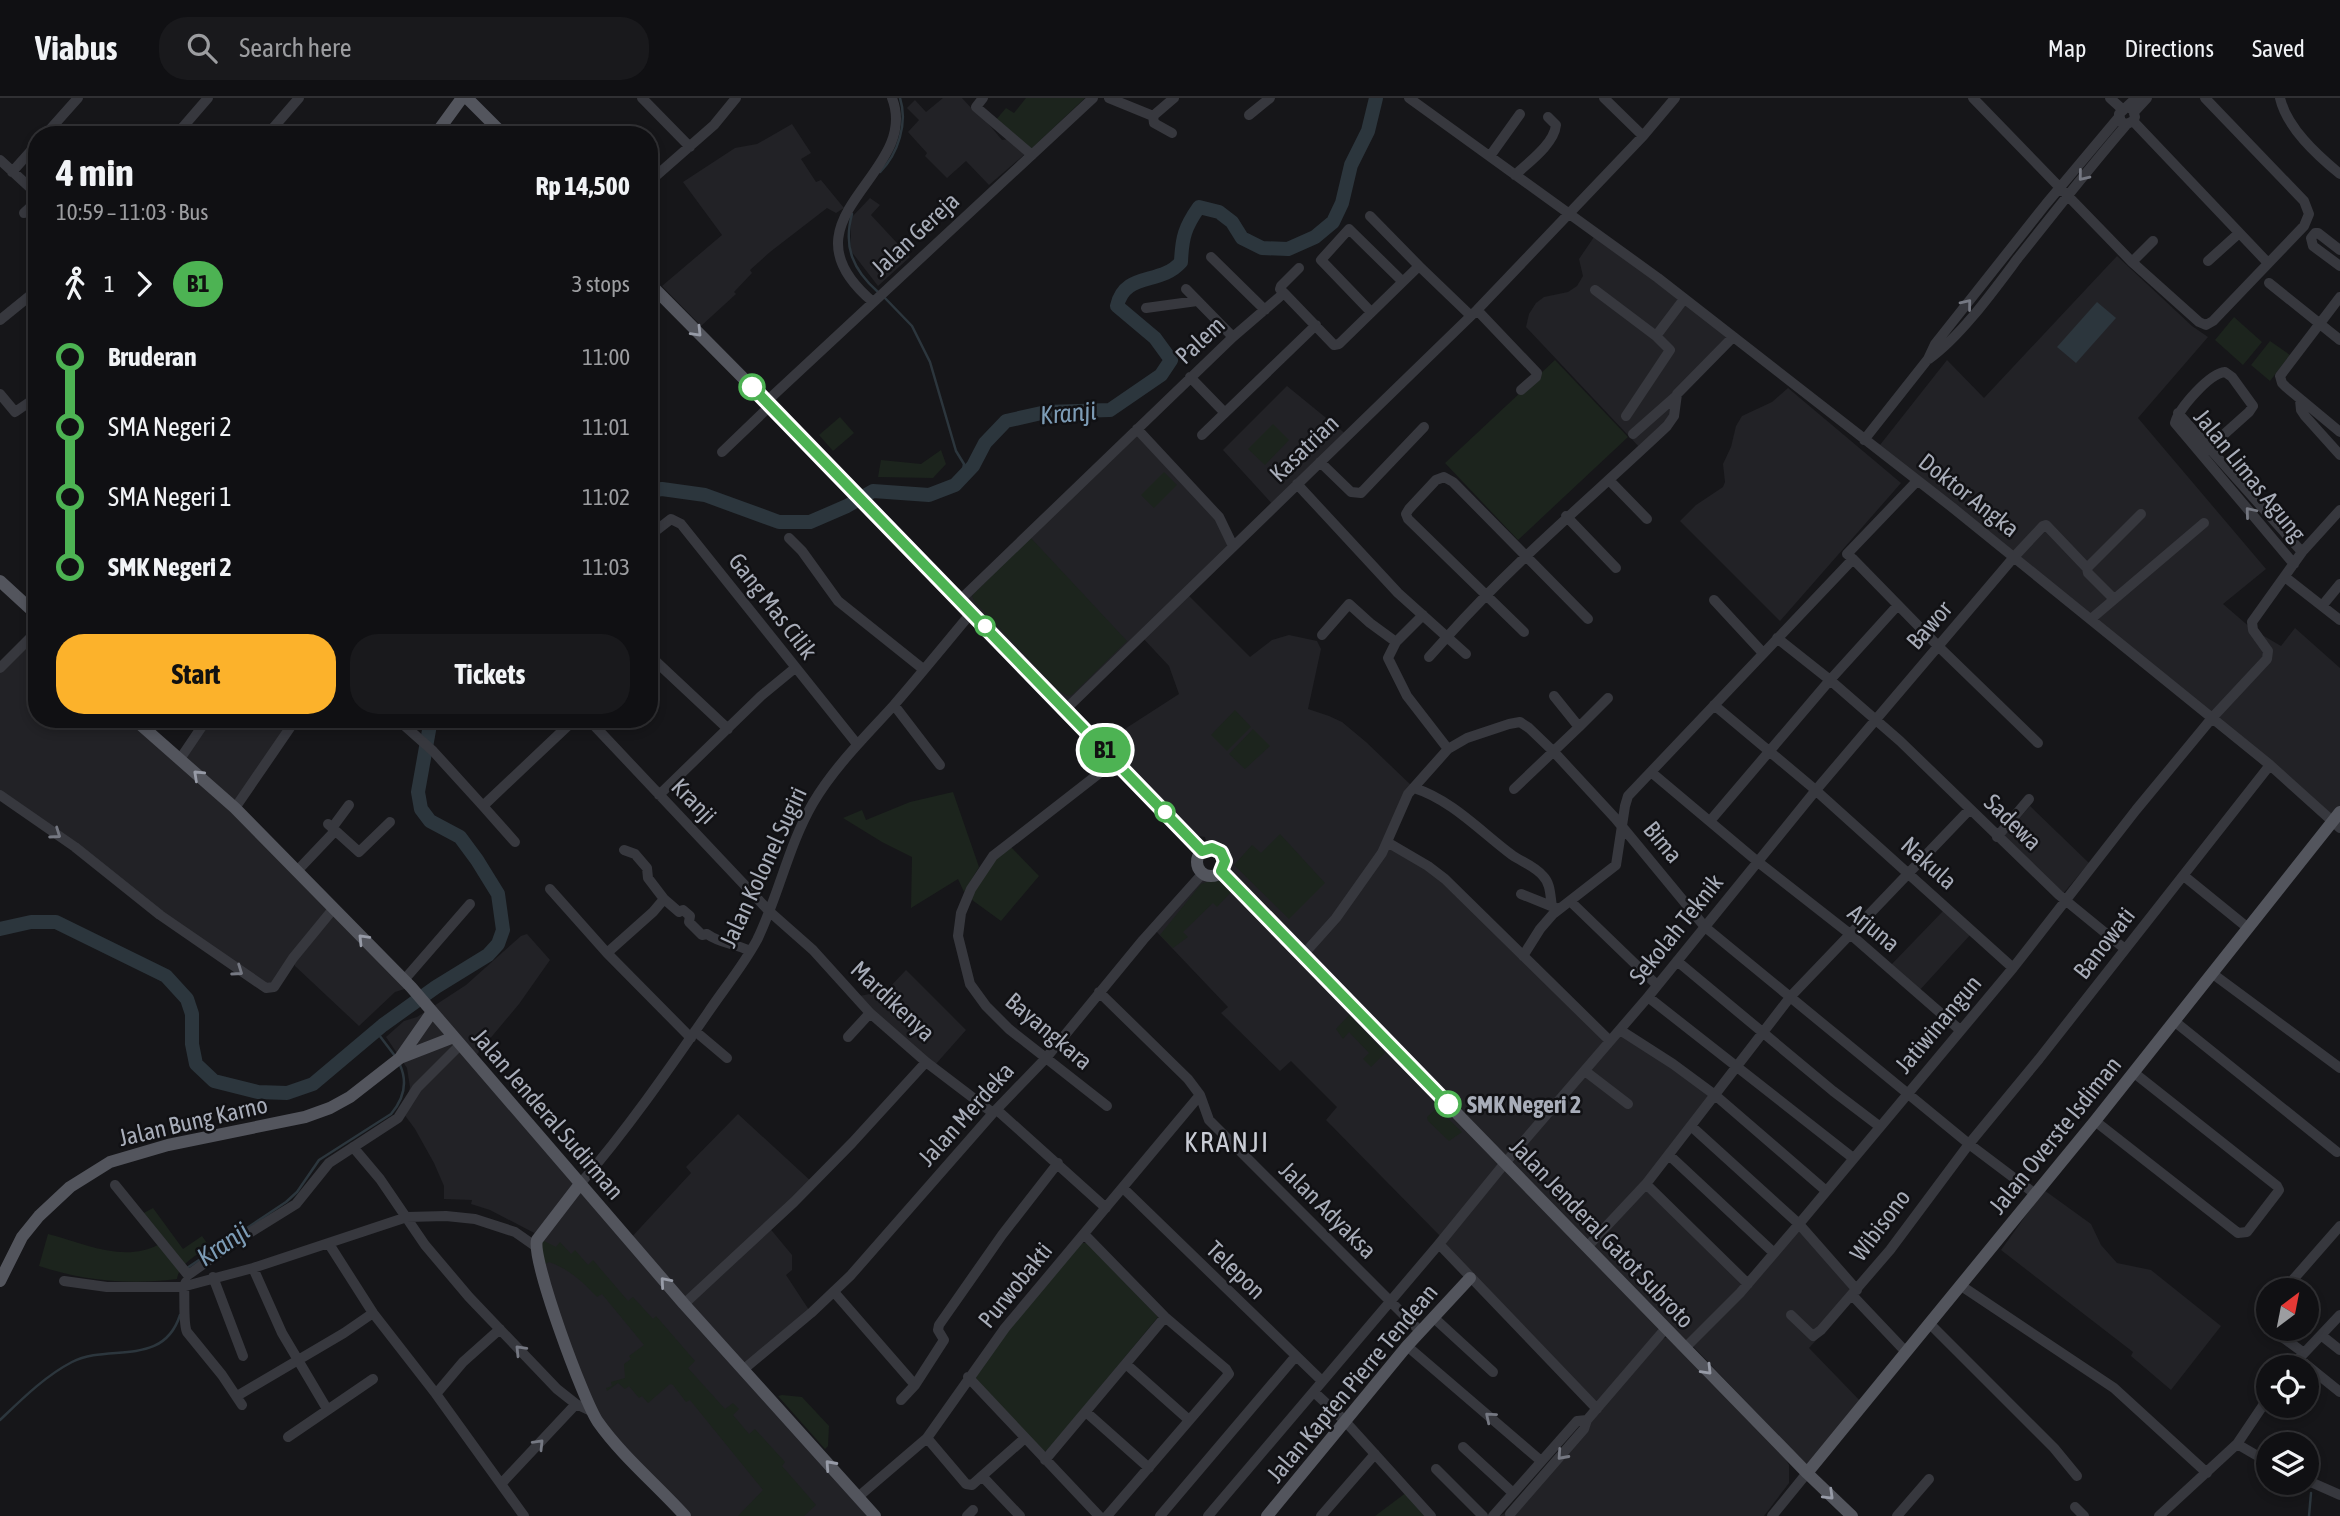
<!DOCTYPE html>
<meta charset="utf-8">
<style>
:root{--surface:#101013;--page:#19191c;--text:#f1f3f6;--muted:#9c9da0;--line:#303033;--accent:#fcb22b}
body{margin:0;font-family:"Asap Condensed",sans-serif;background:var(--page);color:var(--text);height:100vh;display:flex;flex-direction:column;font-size:26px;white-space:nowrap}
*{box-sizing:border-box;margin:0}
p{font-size:23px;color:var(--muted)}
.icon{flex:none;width:38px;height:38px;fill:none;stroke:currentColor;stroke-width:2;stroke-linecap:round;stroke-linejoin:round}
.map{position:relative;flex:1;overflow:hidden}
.details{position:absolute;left:28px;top:28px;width:630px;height:602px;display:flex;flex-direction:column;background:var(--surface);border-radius:28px;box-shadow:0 4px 10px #0003,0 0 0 2px var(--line)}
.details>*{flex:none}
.badge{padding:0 14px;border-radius:23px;font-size:24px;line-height:46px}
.needle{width:46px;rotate:32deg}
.buttons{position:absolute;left:2256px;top:1180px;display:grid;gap:14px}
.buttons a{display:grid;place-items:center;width:63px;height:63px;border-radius:50%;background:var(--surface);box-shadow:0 4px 10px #0003,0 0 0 2px var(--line);font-size:35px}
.map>.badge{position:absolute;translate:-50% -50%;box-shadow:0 0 0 4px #fff}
.legs{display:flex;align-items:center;gap:10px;height:77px;padding:0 28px;font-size:23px}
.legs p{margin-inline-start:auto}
.head{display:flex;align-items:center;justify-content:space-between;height:119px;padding:0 28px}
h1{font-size:38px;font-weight:700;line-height:52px}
.primary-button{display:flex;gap:14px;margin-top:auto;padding:14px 28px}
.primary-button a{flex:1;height:80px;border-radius:28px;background:var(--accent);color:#111;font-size:28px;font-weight:700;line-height:80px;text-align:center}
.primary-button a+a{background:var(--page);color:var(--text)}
ul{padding:0 28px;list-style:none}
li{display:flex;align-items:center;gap:24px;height:70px;font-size:26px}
li i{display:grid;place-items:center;width:10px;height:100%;margin:0 9px;background:currentColor}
li i::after{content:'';width:18px;height:18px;margin:-9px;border:5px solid;border-radius:50%;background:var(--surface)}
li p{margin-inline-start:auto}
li:first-child i{background:linear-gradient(#0000 50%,currentColor 0)}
li:last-child i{background:linear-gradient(currentColor 50%,#0000 0)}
header{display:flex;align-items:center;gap:42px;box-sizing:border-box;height:98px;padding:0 35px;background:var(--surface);border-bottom:2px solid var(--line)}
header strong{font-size:33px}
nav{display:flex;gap:38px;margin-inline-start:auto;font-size:24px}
.search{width:490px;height:63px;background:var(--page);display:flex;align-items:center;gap:18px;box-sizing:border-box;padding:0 24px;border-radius:28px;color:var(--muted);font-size:26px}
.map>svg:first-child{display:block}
</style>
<header>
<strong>Viabus</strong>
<div class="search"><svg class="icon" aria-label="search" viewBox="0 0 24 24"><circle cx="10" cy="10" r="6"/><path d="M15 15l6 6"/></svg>Search here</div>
<nav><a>Map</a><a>Directions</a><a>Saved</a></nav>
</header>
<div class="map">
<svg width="2340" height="1418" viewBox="0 0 2340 1418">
<rect width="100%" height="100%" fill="#161619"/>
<path fill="#222226" d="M943 0H962L974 13 976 11 1002 42 1010 41 1025 56 989 87 966 63 947 80 925 58 927 55 908 34 919 22 907 10 915 2 926 14Z
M792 26 811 55 801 61 816 84 821 82 844 110 836 115 827 110 770 154 750 172 752 175 734 194 736 196 701 228 662 188 722 137 683 84 735 50 757 46Z
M870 100 880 107 871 117 910 159 878 188 851 153V120Z
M1596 136 1733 239 1677 296 1673 321 1642 352 1526 229 1529 216 1536 205 1544 199 1568 194 1577 188 1583 178 1579 161Z
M2117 158 2192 228 2208 239 2138 320 2266 471 2223 506 2252 531 2281 548 2295 530 2340 570V730L1876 352 1947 262 1984 300Z
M1287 288 1347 337 1274 408 1223 352Z
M1788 290 1901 385 1780 523 1680 423 1696 407 1723 389 1725 384 1723 366 1731 349 1736 328 1742 318 1772 304Z
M1137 331 1219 419 1233 448 1186 495 1250 559 1272 542 1289 537 1317 543 1321 551 1308 611 1329 618 1342 624 1366 644 1414 690 1387 744 1428 768 1610 942 1620 932 1715 997 1646 1086 1748 1186 1802 1124 1862 1192 1809 1250 1866 1309 1812 1373 1690 1245 1666 1231 1597 1311 1439 1146 1443 1141 1326 1022 1337 1009 1291 963 1280 973 1221 915 1228 909 1153 830 1203 775 1216 776 1222 772 1225 763 1221 754 1208 750 1205 739 1187 736 1100 647 1179 596 1169 568 1141 538 1066 611 961 503Z
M37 532V621H145L180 660 206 621H296L235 710 411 889 395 894 359 928 295 868 293 861 270 891 0 697V566Z
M2030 708 2089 765 2062 797 2002 740Z
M1945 811 1971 836 1918 894 1890 868Z
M527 836 550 862 519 906 473 961 629 1142 691 1075 686 1069 738 1016 813 1085 768 1128 792 1157V1172L786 1177 811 1215 745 1271 875 1418H684L589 1309 540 1169V1138L490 1112 471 1106 472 1102 444 1101V1088L434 1065 415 1031 401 1012 407 1001 410 989 407 970 386 939 404 923 417 919 466 887 521 838Z
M906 872 966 932 935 967 854 899 886 893Z
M2044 1092 2091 1126 2101 1147 2117 1165 2151 1172 2221 1228 2171 1292 2131 1258 2133 1254 2001 1152Z
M1668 1239 1784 1358 1789 1367V1385L1764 1418H1499L1515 1410 1662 1241Z"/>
<path fill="#1c241d" d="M1026 0H1085L1030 52 995 23 1006 10 1014 15Z
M2234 219 2262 244 2243 267 2215 242Z
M2270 243 2290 257 2270 283 2251 267Z
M1555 262 1628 339 1518 442 1445 365Z
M840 319 854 335 833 353 819 337Z
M1273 326 1289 342 1265 367 1248 351Z
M941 352 946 366 933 380 878 379 881 362 921 366Z
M1164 374 1177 387 1154 410 1141 397Z
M1030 439 1127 543 1072 597 1068 598 1059 593 974 503 972 498Z
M1235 612 1251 629 1227 653 1211 637Z
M1253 631 1270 648 1245 671 1229 656Z
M953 694 979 769 964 794 958 781 911 810 912 759 882 744 843 720 862 712 866 722 910 704Z
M1280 736 1325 785 1289 821 1234 767 1252 747 1261 755Z
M1009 747 1039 778 1001 823 968 799 1001 749Z
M1215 781 1222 784 1232 793 1217 809 1213 805 1183 834 1188 839 1173 850 1160 837 1201 786Z
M1349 917 1385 955 1371 969 1363 961 1369 955 1349 934 1343 941 1336 931Z
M1437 1010 1462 1034 1449 1043 1428 1023 1427 1019Z
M153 1110 183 1151 202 1138 209 1148C197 1157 179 1166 177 1181 129 1187 85 1183 39 1168L48 1136C83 1145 123 1165 158 1147L138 1118Z
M542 1142 556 1149 560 1144 571 1156 575 1152 588 1167 593 1162 628 1203 633 1199 653 1221 656 1218 695 1263 688 1270 725 1311 733 1305 739 1311 733 1317 749 1336 755 1331 785 1364 782 1368 816 1407 804 1418H738L763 1392 690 1302 686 1304 673 1287 670 1286 648 1305 642 1298 639 1300 629 1288 625 1291 618 1285 607 1293 606 1290 612 1288 611 1284 625 1280 624 1266 631 1261 629 1258 644 1247 602 1196 597 1199C583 1184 569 1171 549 1164L540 1169Z
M1081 1145H1087L1158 1219 1048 1352 1042 1354 972 1280 1012 1227Z
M782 1297 802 1299 829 1328 828 1348 825 1351 778 1298Z
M1407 1394 1431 1418H1375Z"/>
<path fill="#2c363d" d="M2097 204 2116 220 2076 265 2057 249Z"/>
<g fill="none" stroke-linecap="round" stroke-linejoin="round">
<path stroke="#2c363d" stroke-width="2.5" d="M880 74C898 56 908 25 900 0
M852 116C843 149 853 172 878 194
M883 198 912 228 930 264 956 353 964 366 962 379
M376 933 395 958
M187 1170 286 1104 297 1094 319 1062 391 1016C403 1002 408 985 400 967
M0 1322C22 1301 45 1278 72 1264 109 1245 163 1270 180 1217
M2309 1418 2311 1395"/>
<path stroke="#2c363d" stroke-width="14" d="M649 393 662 391 705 397 779 424H810L847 408 873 393 929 397 955 387 973 368 985 345 1006 323 1046 314 1110 312 1161 277 1171 262 1155 240 1117 208C1125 173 1160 188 1181 164 1182 139 1185 129 1199 109L1219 114 1232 124 1242 140 1262 150 1288 151 1315 139 1333 124 1342 105 1351 67 1368 33 1376 0
M0 831 31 824H56L166 878 187 901 192 916V946L196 966 214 983 258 994 287 995 313 986 383 927 436 889 488 857 498 846 503 832 498 796 477 762 460 739 430 723 421 711 418 694 431 621"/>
<path stroke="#37383e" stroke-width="10" d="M642 0 690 49
M983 0 976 9 1032 57
M1109 0 1153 18 1174 0
M1409 0 1658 180 1953 410 2270 667 2340 730
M1604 0 1643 38
M1973 0 2132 164 2199 224 2206 227 2213 223 2304 128 2309 116 2304 103 2205 0
M2110 0 2122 11
M2280 0C2287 30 2317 57 2340 76
M2128 9 2133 12 2135 19 2133 23 2127 26 2121 24 2119 16 2136 0
M2134 14 2147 0
M1249 17 1270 0
M1153 18 1154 25 1172 35
M2133 23 2268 165
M45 37 78 0
M176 37 208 0
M267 37 299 0
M1490 58 1520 16
M0 62 37 96
M12 74 37 46
M1515 77C1529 64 1554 46 1556 27L1548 19
M649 84 714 27 736 0
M24 115 37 103
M1370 118 1419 168
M2340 152 2318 135H2315L2311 140 2313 148 2340 168
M1211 159 1265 212
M2208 163 2238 136
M2132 164 2153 143
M2269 185 2340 242
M1186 191 1233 239
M1595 192 1656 238 1670 252 1626 318
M1284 195 1280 191 1281 188 1299 170
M2340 199 2280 278 2282 285 2286 289 2340 334
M873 204C773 120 922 77 892 0
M1146 210 1197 203
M1477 212 1537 275 1536 279 1521 292
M1371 214 1321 162 1349 131 1402 183
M0 222 37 192
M1656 238 1684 201
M1929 261C1961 238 1994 192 2018 160 2054 115 2089 70 2127 26
M1190 279 1225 315
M0 296 15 314 31 303 37 304
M2300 302 2301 312 2305 318 2340 357
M766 304 1093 0
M2178 315 2302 454
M1137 331 1219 419 1233 448
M1633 336 1675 299
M1202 337 1316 227
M1864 342 1928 261 1935 246 2046 106 2119 19
M722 354 770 308
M2202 356 2249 314 2253 308 2232 279 2225 274C2210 275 2179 310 2175 325L2294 466
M1320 364 1351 394 1361 395 1424 329
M1609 382 1647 421
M1297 386 1398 495 1447 539C1515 463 1593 398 1667 328L1674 318 1677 296 1733 239
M1566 418 1616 470
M649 438 671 421 681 426 857 646
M789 440 802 453 838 503 923 571
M1853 461 1847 456 1917 383
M2285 479 2340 522
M2114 501 2088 475 2087 470 2141 416
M960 502 1233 239 1284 195 1334 247 1339 246 1419 168 1470 217
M1714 502 1763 555
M2322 508 2340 486
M1423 517 1396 544 1388 560 1407 598 1448 651
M2091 521 2204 425
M1524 534 1408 421 1406 416 1409 411 1436 382 1444 379 1453 384 1588 521
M1322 537 1349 506 1370 525 1396 544
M1777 540 1830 582 1900 643 2059 797 2125 851
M649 557 728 631
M1429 559 1447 539 1466 556
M0 570 37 533
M894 607 940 667
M1714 607 1812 689 2013 870
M1066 611 1477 212 1643 38 1675 0
M397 621 433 653 483 708 575 621
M588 621 770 814 813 852 870 915 926 964 993 1015
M1579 629 1608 600
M180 661 207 621
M1651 674 1758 764 1850 836 1960 932
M1414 690C1452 702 1481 734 1512 757 1522 764 1535 768 1543 778 1551 786 1550 798 1552 808
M1514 691 1579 629 1554 598
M0 697 75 749 160 817 266 890 274 889 293 860 334 810
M659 697 761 598 795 570
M483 708 515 744
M235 710 296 621
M1710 723 1830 582 1898 507
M328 726 359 754 390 724
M332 730 349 707
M1997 739 2029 701
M1387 744 1428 768 1445 781 1610 943
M297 773 335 733
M2184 778 2248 830
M550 791 607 855 691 940
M1521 796 1556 810
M664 801 679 814 683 812 690 818 689 824 702 837 707 836C721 846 734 845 750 853
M1570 803 1657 887
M607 855 653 814 664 801 648 780 647 770 635 756 624 752
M1303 857 1336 820 1382 755 1408 696 1448 651 1467 640 1509 626 1520 624 1529 630 1554 654 1615 720 1705 829 1969 1046 2034 1095
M1523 858 1540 831 1553 816 1616 767 1625 708 1628 698 1853 461 1939 549 2038 645
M1677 863 1833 993 1879 1028
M2213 876 2340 970
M404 882 470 806
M1099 894 1188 981 1200 997 1209 1022 1420 1233
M1648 899 1853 1060
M2174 923 2337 1054
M1620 932 1673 966 1715 997 1825 1092
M695 933 727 960
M848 939 870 915
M1585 973 1628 1006
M1107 1008 1009 931 986 908 970 886 958 838 961 815 971 791 993 758 1115 663
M997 1012 1106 1110
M2095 1023 2238 1135 2247 1134 2277 1095 2279 1092 2277 1088 2133 974
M1691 1028 1799 1126 1857 1192
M353 1049 380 1081 425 1147 469 1199 557 1291 576 1306 591 1313
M1669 1057 1774 1155
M580 1086C626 1033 667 974 707 916 723 892 743 868 757 842 779 797 788 748 813 705 835 668 865 639 894 607 920 577 946 545 972 514
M1646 1086 1748 1186
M115 1087 188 1177 233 1145 296 1106 329 1065 398 1020 417 990 460 947
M1123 1090 1322 1283
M1084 1136 1165 1219 1226 1271 1229 1276 1107 1418
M329 1146 373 1215 436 1296 524 1418
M1587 1149 1646 1086 1791 898 1970 711
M253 1170 282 1235 327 1311
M213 1179 243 1258
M64 1183 107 1189H182L253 1170 407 1119 446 1118 475 1121 515 1134 535 1148
M186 1184 184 1188C185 1200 183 1226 187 1234L222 1277 242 1307
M1960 1187 2114 1290 2207 1375
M2284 1192 2340 1128
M834 1194 915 1287 901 1302
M1852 1197 1906 1254
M684 1206 794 1104 852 1045 926 964
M2268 1212 2263 1222 2268 1229
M1791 1217 1813 1238 1821 1232 1890 1152 1969 1046 2039 961 2270 667
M1433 1219 1493 1274
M1929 1225 2054 1350 2077 1378
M2270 1230 2304 1255
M2321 1237 2340 1252
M1407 1248 1541 1363
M1685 1250 1740 1195 1799 1126 2013 870 2136 712 2212 620 2267 561 2268 553 2253 532 2252 524 2302 454 2340 412
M2299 1261 2340 1294
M1126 1266 1189 1322
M2291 1269 2340 1217
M744 1271 811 1215 851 1177 993 1015 1046 960 1143 842 1203 775
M968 1279 1099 1418
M915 1287 944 1242 938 1232 939 1227 1002 1137 1058 1065
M1314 1294 1344 1322 1431 1418
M436 1296 463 1264 500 1231
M237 1298 344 1235 373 1215
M1597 1311 1439 1146 1505 1065 1648 899 1816 692 2014 459 2043 428 2046 427 2087 470
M1086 1314 1149 1370
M288 1339 373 1281
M927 1340 966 1386 972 1387 982 1378
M2237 1346 2268 1364
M1463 1349 1512 1394
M1045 1362 1165 1219
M1436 1371 1483 1418
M2306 1382 2340 1397
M501 1386 576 1306
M858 1399 927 1340 1005 1230 1200 997
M2075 1409 2084 1418
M1510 1416 1584 1331 1587 1322 1666 1230
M967 1418 973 1412
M1020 1418 982 1378 1025 1340
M1160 1418 1295 1259
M1208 1418 1439 1146
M1321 1418 1375 1356
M1493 1418 1577 1323 1587 1322
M1772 1418 1807 1375
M1897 1418 1929 1381
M2159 1418 2237 1346 2268 1300"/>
<path stroke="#53555d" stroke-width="12" d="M467 0 504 37
M435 37 462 0
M649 185 849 387 1202 753
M0 483 37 517
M134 621 235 710 411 889 684 1206 875 1418
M1197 764a14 14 0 1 1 28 0a14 14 0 1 1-28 0Z
M1221 773 1807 1375 1852 1418
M400 960 432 914
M580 1086 537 1142C531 1161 584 1304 598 1324 622 1358 656 1386 685 1418
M0 1183 22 1139 39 1118 70 1089 110 1064 168 1047 305 1019 330 1010 350 999 400 960 454 939
M1807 1375 2095 1023 2340 714
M1267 1418 1407 1248 1470 1180"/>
</g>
<defs><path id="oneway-chevron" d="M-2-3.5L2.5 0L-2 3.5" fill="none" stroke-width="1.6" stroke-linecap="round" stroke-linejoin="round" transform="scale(1.75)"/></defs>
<g stroke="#757882">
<use href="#oneway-chevron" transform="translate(2083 78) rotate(129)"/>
<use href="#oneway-chevron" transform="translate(1967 206) rotate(-51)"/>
<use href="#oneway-chevron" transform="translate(2250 414) rotate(-130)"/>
<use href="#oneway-chevron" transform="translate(56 736) rotate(35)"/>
<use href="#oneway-chevron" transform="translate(238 873) rotate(35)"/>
<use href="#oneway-chevron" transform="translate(520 1252) rotate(-134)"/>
<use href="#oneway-chevron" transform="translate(1490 1319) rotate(-140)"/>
<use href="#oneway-chevron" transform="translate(539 1346) rotate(-46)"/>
<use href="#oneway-chevron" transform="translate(1562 1357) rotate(132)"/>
</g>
<g stroke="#979ba7">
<use href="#oneway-chevron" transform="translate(697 234) rotate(46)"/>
<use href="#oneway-chevron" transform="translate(198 677) rotate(-137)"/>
<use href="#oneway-chevron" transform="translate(363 841) rotate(-134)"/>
<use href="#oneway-chevron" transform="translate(665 1184) rotate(-131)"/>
<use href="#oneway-chevron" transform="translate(1707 1272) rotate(46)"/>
<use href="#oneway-chevron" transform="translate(830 1367) rotate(-132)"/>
<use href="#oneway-chevron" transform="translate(1829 1397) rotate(44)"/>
</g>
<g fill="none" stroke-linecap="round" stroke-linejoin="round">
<g stroke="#fff" stroke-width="16">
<path id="line-1" d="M752 289 1202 753 1212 750 1221 754 1225 763 1221 773 1448 1006"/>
</g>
<use href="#line-1" stroke="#4db353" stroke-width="10"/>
</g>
<g fill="#fff" stroke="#4db353" stroke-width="3.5">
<circle cx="752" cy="289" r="12"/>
<circle cx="985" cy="528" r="9"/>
<circle cx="1165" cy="714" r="9"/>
<circle cx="1448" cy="1006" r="12"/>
</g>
<g text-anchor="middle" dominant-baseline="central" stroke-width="5" stroke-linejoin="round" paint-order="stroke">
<g font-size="24" fill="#a8adb9" stroke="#111114">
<text transform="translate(915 136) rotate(-43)">Jalan Gereja</text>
<text transform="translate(1200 242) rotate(-43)">Palem</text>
<text transform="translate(1304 350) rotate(-44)">Kasatrian</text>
<text transform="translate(2250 377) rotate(51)">Jalan Limas Agung</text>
<text transform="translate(1969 397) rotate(38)">Doktor Angka</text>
<text transform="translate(773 508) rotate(52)">Gang Mas Cilik</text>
<text transform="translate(1929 527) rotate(-49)">Bawor</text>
<text transform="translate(694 703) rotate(46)">Kranji</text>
<text transform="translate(2013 724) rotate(44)">Sadewa</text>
<text transform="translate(1663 744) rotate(50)">Bima</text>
<text transform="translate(1929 765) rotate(42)">Nakula</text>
<text transform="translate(763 769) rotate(-65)">Jalan Kolonel Sugiri</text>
<text transform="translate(1874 830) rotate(40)">Arjuna</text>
<text transform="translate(1676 831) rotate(-51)">Sekolah Teknik</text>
<text transform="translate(2104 845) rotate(-52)">Banowati</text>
<text transform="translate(893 903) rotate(43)">Mardikenya</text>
<text transform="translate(1938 926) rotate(-50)">Jatiwinangun</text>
<text transform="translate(1049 933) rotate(40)">Bayangkara</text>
<text transform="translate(548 1016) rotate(49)">Jalan Jenderal Sudirman</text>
<text transform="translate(966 1016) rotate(-48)">Jalan Merdeka</text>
<text transform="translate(193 1023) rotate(-13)">Jalan Bung Karno</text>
<text transform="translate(2055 1037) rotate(-51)">Jalan Overste Isdiman</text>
<text transform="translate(1328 1112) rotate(45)">Jalan Adyaksa</text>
<text transform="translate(1880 1127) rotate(-53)">Wibisono</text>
<text transform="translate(1602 1135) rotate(46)">Jalan Jenderal Gatot Subroto</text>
<text transform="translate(1236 1172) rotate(44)">Telepon</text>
<text transform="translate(1015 1187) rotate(-51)">Purwobakti</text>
<text transform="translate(1352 1285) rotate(-50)">Jalan Kapten Pierre Tendean</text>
</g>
<g font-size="24" font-weight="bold" fill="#a8adb9" stroke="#111114" text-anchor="start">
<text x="1467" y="1006">SMK Negeri 2</text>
</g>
<g font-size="26" font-style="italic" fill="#7d9cb6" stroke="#111114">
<text transform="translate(1068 315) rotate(-5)">Kranji</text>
<text transform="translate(223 1146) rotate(-34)">Kranji</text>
</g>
<g font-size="28" letter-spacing="2" fill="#c9ccd5" stroke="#111114">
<text x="1227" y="1044">KRANJI</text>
</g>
</g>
</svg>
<div class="buttons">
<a><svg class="needle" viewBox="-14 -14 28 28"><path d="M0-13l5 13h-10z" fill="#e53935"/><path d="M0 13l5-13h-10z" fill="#9c9da0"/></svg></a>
<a><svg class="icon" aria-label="locate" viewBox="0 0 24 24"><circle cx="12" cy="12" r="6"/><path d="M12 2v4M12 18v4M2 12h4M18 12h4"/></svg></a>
<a><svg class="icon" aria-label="layers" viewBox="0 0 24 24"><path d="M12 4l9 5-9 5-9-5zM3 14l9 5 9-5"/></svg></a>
</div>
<b class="badge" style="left:1105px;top:652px;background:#4db353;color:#111">B1</b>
<section class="details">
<div class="head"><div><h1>4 min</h1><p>10:59 – 11:03 · Bus</p></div><b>Rp 14,500</b></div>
<div class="legs"><svg class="icon" aria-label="walk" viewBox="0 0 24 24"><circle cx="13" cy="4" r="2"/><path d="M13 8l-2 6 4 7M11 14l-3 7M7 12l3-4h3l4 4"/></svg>1<svg class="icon" aria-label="forward" viewBox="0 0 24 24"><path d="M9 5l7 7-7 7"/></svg><b class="badge" style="background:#4db353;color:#111">B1</b><p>3 stops</p></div>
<ul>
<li><i style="color:#4db353"></i><b>Bruderan</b><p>11:00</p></li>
<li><i style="color:#4db353"></i><span>SMA Negeri 2</span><p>11:01</p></li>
<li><i style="color:#4db353"></i><span>SMA Negeri 1</span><p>11:02</p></li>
<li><i style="color:#4db353"></i><b>SMK Negeri 2</b><p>11:03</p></li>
</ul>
<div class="primary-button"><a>Start</a><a>Tickets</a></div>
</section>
</div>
